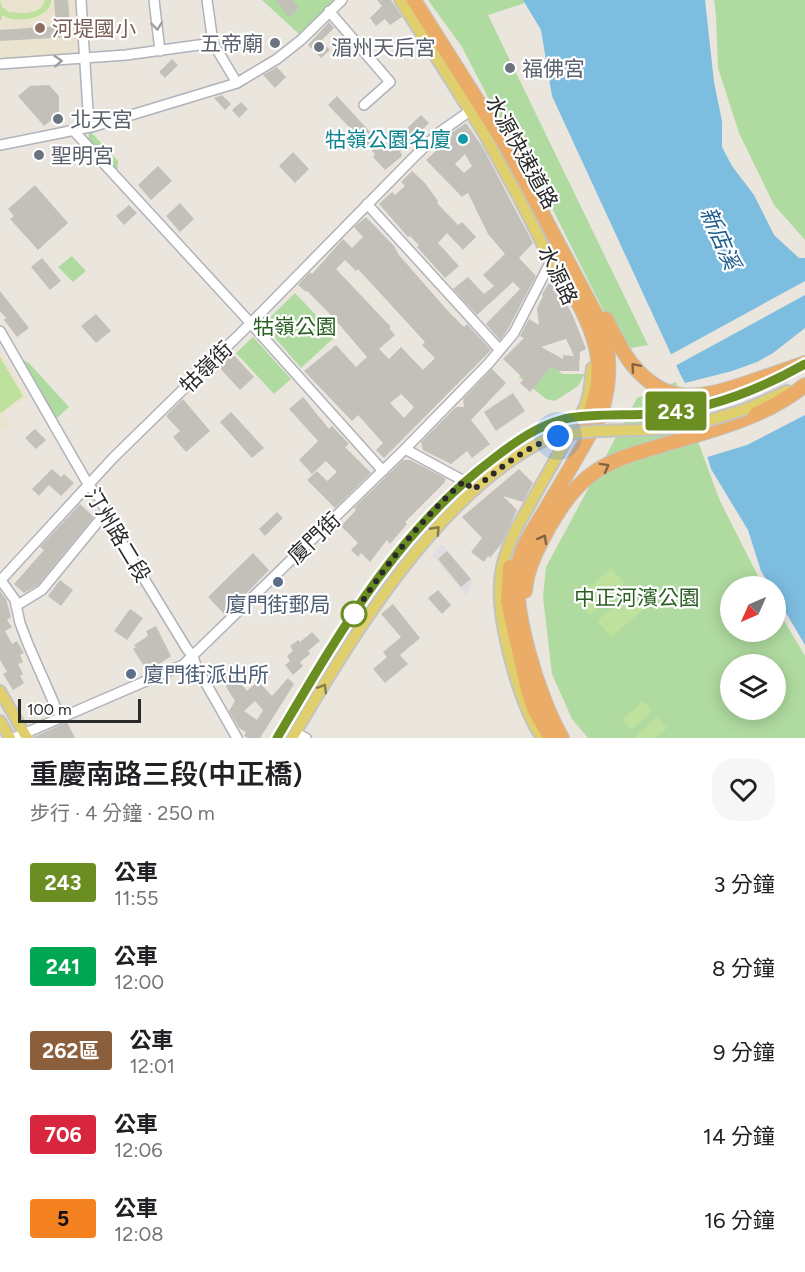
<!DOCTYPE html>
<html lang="zh-TW">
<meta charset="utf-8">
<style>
:root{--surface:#fff;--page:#f6f6f6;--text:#202124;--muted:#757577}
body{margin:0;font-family:Figtree,"Noto Sans TC",sans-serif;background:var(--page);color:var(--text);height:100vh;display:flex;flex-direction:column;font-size:22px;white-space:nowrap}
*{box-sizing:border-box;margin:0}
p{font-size:20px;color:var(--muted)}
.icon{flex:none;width:33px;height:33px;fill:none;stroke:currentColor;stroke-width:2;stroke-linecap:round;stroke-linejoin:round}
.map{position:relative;height:738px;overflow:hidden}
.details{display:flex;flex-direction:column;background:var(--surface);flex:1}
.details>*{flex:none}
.badge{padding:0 12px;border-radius:4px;font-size:21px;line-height:39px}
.needle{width:39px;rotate:225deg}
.fabs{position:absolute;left:720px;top:576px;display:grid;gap:12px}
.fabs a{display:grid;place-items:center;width:66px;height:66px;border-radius:50%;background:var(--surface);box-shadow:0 3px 15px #0003;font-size:30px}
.scale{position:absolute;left:18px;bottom:15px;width:123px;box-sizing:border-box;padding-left:6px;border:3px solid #2a2a2a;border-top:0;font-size:16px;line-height:21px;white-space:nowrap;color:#2a2a2a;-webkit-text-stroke:4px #fff;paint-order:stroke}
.you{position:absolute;width:30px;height:30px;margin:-15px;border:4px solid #fff;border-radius:50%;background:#1a73e8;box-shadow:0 0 0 9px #1a73e833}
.map>.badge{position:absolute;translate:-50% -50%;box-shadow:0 0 0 3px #fff}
.round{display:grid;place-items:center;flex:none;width:63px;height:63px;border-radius:24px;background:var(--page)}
.overview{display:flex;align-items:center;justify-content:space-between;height:102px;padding:0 30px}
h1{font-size:28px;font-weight:600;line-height:45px}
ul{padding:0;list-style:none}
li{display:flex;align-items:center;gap:18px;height:84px;padding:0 30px}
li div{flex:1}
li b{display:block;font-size:22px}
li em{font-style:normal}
li .badge{min-width:66px;font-weight:700;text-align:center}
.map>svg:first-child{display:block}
</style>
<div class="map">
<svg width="805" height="738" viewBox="0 0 805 738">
<rect width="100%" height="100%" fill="#eae6de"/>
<path fill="#e0dde3" d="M442 544 473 581 467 596 432 555Z"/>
<path fill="#eae3cf" d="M0 0H78L80 56 0 60Z
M0 350 27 397 4 413 11 425 0 431Z"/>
<path fill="#afdba0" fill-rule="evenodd" d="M262 0H336L299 34Z
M428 0H523L525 3 488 15 648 345 631 348 616 336 540 184 510 140 462 47Z
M714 0H805V240L774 205 739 133 718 68 716 16Z
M89 130 118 161 117 175 88 144Z
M72 256 86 271 73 282 58 267Z
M295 293 336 336 301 368 263 324Z
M253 337 291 379 274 394 236 353Z
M536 357 563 374H585L578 386 555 401 546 399 519 377Z
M19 358 29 363 69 407 55 420Z
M676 382 720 501 763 586H730V632H776V607L805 656V738H588L572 719 552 674 543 597 546 567 637 398ZM730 664H776V710H730Z"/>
<path fill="#bee19d" d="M0 0 2 7 9 12C22 13 41 16 45 0H51C51 20 13 24 2 15V20H0Z
M0 357 23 396 1 413 0 412Z
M611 568 625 584 590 615 576 599Z
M630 592 645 608 611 637 597 621Z
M643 701 652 711 631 730 622 720Z
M657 717 667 728 655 738H637L636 736Z"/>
<path fill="#7dbde0" d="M523 0H705L714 82 722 121V147L732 166 754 195 774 235 799 258H805V645L776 596V586H770L761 571 748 530 711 469 688 391 552 96 541 30Z"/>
<path fill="#eae6de" d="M805 281V295L675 366 685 383 732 371 757 362 773 353 805 328V415L747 445 704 458 685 392 668 356Z"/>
<path fill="#c3c0b9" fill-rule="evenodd" d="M54 0H68L71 37 0 41V30L56 26Z
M275 0H293L299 8 289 17Z
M377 0H391L402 17 390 25 385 19 376 26 370 18 382 6Z
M329 22 334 28 321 41 330 50 321 58 308 45Z
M172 59 178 65 165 78 159 72Z
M277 67 286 77 275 88 263 75Z
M49 85 59 96V114L44 126 18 96 30 86Z
M222 95 231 104 225 110 214 98Z
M337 96 383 146 389 141 391 143 421 115 429 123 400 152 402 154 401 157 385 170 373 157 375 154 328 105Z
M241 102 248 109 239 118 232 110Z
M466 123 482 146 533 243 519 258 536 276 508 329 500 340 486 324 520 289 513 282 477 315 453 289 468 277 484 294 494 286 483 275 505 254 488 234 468 193 462 197 426 160 449 139 447 136ZM465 154 472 166 464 173 455 164Z
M293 152 309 169 295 183 279 166Z
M158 166 172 181 151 200 138 185Z
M412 171 425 183 438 201 437 203 458 225 462 222 476 237 463 250 447 233 438 243 459 266 445 278 417 247 419 245 410 236 408 237 379 204 392 192 395 195 405 186 401 182Z
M35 185 68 223 38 250 10 219 14 216 8 209Z
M180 203 194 219 180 232 166 216Z
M129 205 137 213 124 225 116 216Z
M366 217 394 246 399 255 447 310 464 327 467 324 491 350 384 458 376 450 383 443 358 415 352 421 304 371 336 345 356 367 367 357 331 315 307 291 306 292 298 285 310 272 312 274 343 239 352 248 363 237 354 227ZM345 260 356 271 358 269 425 342 422 345 435 358 423 370 401 347 389 359 379 349 395 335 389 328 391 327 336 269ZM401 394 414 407 404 418 390 403Z
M42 258 61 281 50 290 31 267Z
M549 283 554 284 561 294 573 316 586 349 580 352 579 371H558L551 367 530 392 520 383 524 379 503 359 524 338 520 336 529 319 539 325 537 308 543 296 542 294ZM566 339 574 356 563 355V359L541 347Z
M0 291 29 328 17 337 4 320 6 318 0 311Z
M96 314 111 331 96 343 81 326Z
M231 352 254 377 240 390 217 365Z
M492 369 506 383 471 420 490 444 472 458 467 451 451 464 423 450 421 442 456 407H464L463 399Z
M513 393 525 411 496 431 484 412Z
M303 397 329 429 332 426 349 444 345 447 371 473 335 508 307 480 317 471 327 481 337 472 326 461 312 474 299 460 318 441 289 409Z
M183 399 210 431 186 452 173 437 180 431 166 416Z
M231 412 264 448 252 458 220 422Z
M35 429 46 440 36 449 25 438Z
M403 460H410L445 478V482L405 522 407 524 390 544 387 540 370 562 361 553 358 557 351 550 358 543 341 526 356 510 354 508Z
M52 469 61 477 64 474 74 483 61 496 49 485 39 496 32 489Z
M519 469 533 483 523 502 503 496 517 510 502 543 490 558 488 556 484 562 471 552 482 538 462 517Z
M80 504 94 517 38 585 24 593 14 584 44 550 40 547Z
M277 512 283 518 265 536 259 529Z
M447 551 471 579 461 587 438 559Z
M253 553 269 570 240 600 233 599 232 608 225 615 208 597Z
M60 580 73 590 61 606 48 596Z
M438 590 451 605 442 614 428 598Z
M0 591 6 599 11 617 7 620 12 627 5 631 12 644 17 641 24 653 20 655 23 662 18 664 23 674 20 676 24 683 13 690 3 674 7 672 0 660Z
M393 604 420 638 400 655 408 664 385 683 373 669 387 657 383 652 401 637 381 614Z
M130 609 143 618 127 640 114 631Z
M156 626 171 656 155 667 153 665 146 669 133 649 136 647 134 645 148 636 146 631Z
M312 632 320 641 308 651 310 654 300 662 303 666 293 675 285 665 290 661 287 656 293 651 290 646 298 640 300 642Z
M233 672 247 691 258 681 272 696 288 678 294 684 260 738H248L244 736 246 732 239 728 229 711 235 701 221 679ZM255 701 263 710 257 720 244 711Z
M67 722 75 738H34V737Z"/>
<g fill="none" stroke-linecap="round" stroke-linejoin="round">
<g stroke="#b1b2bc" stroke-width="12">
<path id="minor" d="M81 0 89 127
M154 0 160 51
M207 0 213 43 237 83
M329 11 390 82 364 105
M0 64 126 55 213 43
M73 130 246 318 383 471
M0 145 95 126 237 83 277 59 301 40 342 0
M367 204 500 350
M0 331 58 432 88 484 100 499 121 541 187 649 193 656 196 666 237 738
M405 449 464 481 473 490
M0 579 15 600 20 623 28 644 60 717
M0 581 113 458 251 323 413 158 440 132 470 111
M16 606 42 590 106 512
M296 733 306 738
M14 738 183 665 405 449 489 363 514 333 551 261"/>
</g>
<g stroke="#c3c3c3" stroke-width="14">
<path id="major" d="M400 0 483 132 520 200 564 287
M745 393 784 376
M746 409 787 391
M0 691 27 738
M0 721 10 738
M277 738C337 638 395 534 490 461 509 447 529 432 551 423
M292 738C352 637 436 496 543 441
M542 738C519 704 497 623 500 582 501 563 508 546 516 529L585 407 589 393 592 368"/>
</g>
<g stroke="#c3c3c3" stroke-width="16">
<path id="highway" d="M414 0 508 149 602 326C611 356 611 383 601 413 584 446 565 477 546 509 537 524 525 540 520 558 508 602 539 699 562 738
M564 275C593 331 615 366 583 428
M606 319C614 334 621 350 631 363 665 406 698 399 744 384 764 377 785 370 805 363
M510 567 508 602 528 690 535 711 551 738
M525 591C527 567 538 548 549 527 561 507 573 488 592 474 612 459 639 452 663 445 713 430 764 418 805 385"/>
</g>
<use href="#minor" stroke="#fff" stroke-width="9"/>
<use href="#major" stroke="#e0cf6d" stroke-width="10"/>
<use href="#highway" stroke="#ebac68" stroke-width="14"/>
<g stroke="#c3c3c3" stroke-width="14" stroke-linecap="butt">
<path id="major-bridge" d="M551 423C585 414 619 416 654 414 685 412 716 403 745 393
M543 441C585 426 627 433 670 428 696 425 721 417 746 409"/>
</g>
<use href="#major-bridge" stroke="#e0cf6d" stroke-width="10"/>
</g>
<defs><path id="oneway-chevron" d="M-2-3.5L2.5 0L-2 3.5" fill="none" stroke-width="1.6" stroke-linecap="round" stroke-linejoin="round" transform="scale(1.5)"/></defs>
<g stroke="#9f9f9f">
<use href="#oneway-chevron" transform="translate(157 26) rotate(84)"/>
<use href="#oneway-chevron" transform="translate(58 61) rotate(-4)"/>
</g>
<g stroke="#816446">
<use href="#oneway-chevron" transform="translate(635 367) rotate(-131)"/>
<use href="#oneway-chevron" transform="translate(605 467) rotate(-29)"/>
<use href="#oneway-chevron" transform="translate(543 539) rotate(-61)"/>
</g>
<g stroke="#857c4c">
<use href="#oneway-chevron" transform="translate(436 530) rotate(-48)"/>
<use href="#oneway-chevron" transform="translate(323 688) rotate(-58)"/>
</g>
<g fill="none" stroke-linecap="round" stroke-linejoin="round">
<g stroke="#fff" stroke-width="14">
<path id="line" d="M277 738C338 635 396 532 493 459 515 442 537 426 564 419 593 413 625 416 655 414 708 410 759 390 805 364"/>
</g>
<use href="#line" stroke="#6b8e23" stroke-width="9"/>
<path stroke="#2a2a2a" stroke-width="6" stroke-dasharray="0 10.8" d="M354 614 350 620C382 570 418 522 464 481L473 490C499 469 525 447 558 436"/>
</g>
<circle fill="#8d6e63" stroke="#fff" stroke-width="2" cx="40" cy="28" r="6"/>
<g fill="#6b7280" stroke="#fff" stroke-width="2">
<circle cx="275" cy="43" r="6"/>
<circle cx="319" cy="47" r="6"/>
<circle cx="510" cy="68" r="6"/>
<circle cx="58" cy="119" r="6"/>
<circle cx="39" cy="155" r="6"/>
</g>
<circle fill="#0f9aa8" stroke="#fff" stroke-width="2" cx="463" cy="139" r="6"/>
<g fill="#5c6f8a" stroke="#fff" stroke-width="2">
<circle cx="278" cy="582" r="6"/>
<circle cx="131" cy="674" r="6"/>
</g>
<circle fill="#fff" stroke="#6b8e23" stroke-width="3" cx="354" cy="614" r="12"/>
<g text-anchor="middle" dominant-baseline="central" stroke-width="4.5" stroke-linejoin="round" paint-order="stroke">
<g font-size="21" fill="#785e54" stroke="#fff" text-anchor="start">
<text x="52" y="28">河堤國小</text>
</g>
<g font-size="21" fill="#5b616d" stroke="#fff" text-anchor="start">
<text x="263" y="43" text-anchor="end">五帝廟</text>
<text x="331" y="47">湄州天后宮</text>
<text x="522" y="68">福佛宮</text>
<text x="70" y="119">北天宮</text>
<text x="51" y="155">聖明宮</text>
</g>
<g font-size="21" fill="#0d838f" stroke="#fff" text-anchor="end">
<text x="451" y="139">牯嶺公園名廈</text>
</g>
<g font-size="21" fill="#2a2a2a" stroke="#fff">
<text transform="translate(522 152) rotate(61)">水源快速道路</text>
<text transform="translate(558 275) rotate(64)">水源路</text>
<text transform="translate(206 367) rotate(-44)">牯嶺街</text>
<text transform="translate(118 535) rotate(59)">汀州路二段</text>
<text transform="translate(314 538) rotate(-44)">廈門街</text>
</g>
<g font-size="21" fill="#2a5e22" stroke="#fff">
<text x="295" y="326">牯嶺公園</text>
<text x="637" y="597">中正河濱公園</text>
</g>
<g font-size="21" fill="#4e5e75" stroke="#fff">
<text x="278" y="604">廈門街郵局</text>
<text x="143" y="674" text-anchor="start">廈門街派出所</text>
</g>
<g font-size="22" font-style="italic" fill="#1d5c8b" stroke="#fff">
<text transform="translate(720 238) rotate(66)">新店溪</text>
</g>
</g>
</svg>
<div class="fabs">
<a><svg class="needle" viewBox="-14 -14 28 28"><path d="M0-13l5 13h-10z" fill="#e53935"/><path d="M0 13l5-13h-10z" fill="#757577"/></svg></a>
<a><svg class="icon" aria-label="layers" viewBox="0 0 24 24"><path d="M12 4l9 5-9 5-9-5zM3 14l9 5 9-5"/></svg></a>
</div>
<div class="scale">100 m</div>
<div class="you" style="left:558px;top:436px"></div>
<b class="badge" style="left:676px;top:411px;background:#6b8e23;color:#fff">243</b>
</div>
<section class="details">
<div class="overview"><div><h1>重慶南路三段(中正橋)</h1><p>步行 · 4 分鐘 · 250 m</p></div><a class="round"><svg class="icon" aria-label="heart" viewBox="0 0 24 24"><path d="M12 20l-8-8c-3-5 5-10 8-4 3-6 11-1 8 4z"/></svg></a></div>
<ul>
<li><span class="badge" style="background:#6b8e23;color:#fff">243</span><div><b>公車</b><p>11:55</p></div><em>3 分鐘</em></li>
<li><span class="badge" style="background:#00a651;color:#fff">241</span><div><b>公車</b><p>12:00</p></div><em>8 分鐘</em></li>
<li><span class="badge" style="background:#8b5e3c;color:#fff">262區</span><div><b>公車</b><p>12:01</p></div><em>9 分鐘</em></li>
<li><span class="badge" style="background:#d7263d;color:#fff">706</span><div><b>公車</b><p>12:06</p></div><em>14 分鐘</em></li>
<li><span class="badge" style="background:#f58220;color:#111">5</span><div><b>公車</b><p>12:08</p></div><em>16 分鐘</em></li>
</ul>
</section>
